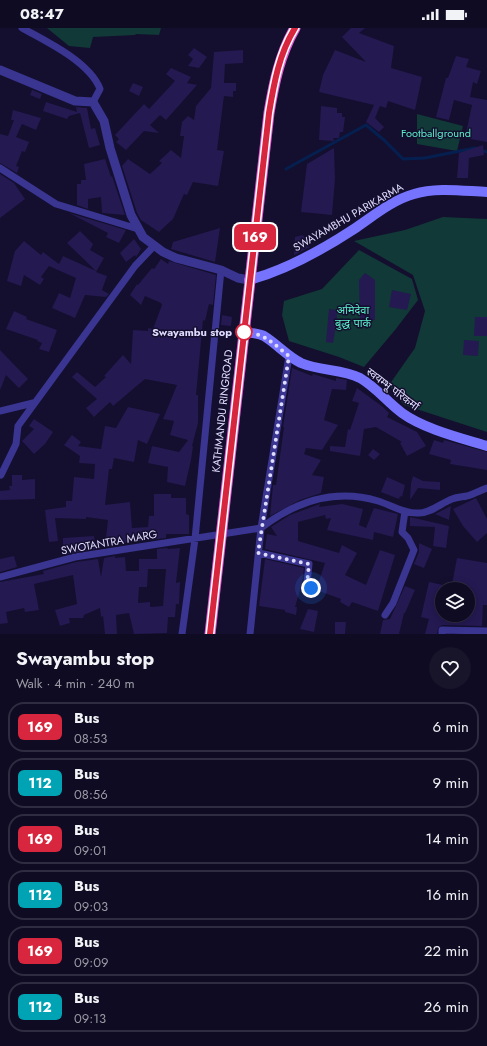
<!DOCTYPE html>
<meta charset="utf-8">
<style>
:root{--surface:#0f0b22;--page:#18142a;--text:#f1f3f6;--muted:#9b9ba5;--line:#2f2b40}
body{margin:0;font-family:Jost,"Noto Sans Devanagari",sans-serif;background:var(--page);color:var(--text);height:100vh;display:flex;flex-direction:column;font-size:15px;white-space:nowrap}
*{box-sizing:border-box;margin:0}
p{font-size:13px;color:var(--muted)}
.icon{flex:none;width:22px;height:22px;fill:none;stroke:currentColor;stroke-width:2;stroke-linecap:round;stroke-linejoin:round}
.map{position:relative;height:606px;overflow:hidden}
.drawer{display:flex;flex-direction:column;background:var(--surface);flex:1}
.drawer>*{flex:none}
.badge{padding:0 8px;border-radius:6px;font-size:14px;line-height:26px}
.buttons{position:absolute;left:435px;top:554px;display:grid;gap:8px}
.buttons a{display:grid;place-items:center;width:40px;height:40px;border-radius:50%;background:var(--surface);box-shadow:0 2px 10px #0003,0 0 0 1px var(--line);font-size:20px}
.you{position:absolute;width:20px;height:20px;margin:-10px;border:3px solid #fff;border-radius:50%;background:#1a73e8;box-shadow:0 0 0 6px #1a73e833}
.map>.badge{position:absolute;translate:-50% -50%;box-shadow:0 0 0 2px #fff}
.round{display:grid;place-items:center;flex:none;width:42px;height:42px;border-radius:21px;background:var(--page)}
.headline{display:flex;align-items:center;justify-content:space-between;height:68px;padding:0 16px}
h1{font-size:19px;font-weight:700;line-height:30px}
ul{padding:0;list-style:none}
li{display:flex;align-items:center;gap:12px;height:50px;margin:0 8px 6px;padding:0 8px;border:2px solid var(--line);border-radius:16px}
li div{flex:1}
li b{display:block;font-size:15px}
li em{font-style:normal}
li .badge{min-width:44px;font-weight:700;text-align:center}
.status{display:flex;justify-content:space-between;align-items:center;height:28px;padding:0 20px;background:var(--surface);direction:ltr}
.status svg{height:11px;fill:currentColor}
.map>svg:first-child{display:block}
</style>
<div class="status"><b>08:47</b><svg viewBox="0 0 49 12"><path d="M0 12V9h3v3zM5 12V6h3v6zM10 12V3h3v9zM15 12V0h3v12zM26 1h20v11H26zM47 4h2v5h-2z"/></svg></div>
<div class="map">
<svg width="487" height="606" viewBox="0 0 487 606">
<rect width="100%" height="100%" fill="#140f2e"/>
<path fill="#113937" d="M47 0H161L159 7 136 6 135 7 93 9 90 20 69 18Z
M417 86 463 98 457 123 417 116Z
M443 189 487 191V404L404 377 389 357 415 320 425 283 413 247 354 213 405 202Z
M359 222 412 251 418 272 395 302 364 339 339 329 289 313 282 287 284 273 322 261Z"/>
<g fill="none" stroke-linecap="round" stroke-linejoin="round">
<path stroke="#052050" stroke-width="3" d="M286 141 366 97 384 112 403 131 425 130 475 120 487 124"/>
</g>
<path fill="#241951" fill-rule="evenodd" d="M351 0H365L359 5 394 18 391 40 422 49 415 82 388 73 386 80 380 78 375 90 384 99 379 104 366 94 374 77 319 64 323 47 335 22 366 34 342 9Z
M194 20 207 29 199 40 188 38 193 31 188 27Z
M243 22V35L225 36 224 55H236V63H233V69L224 68 217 122 224 123 218 158 193 154 187 167 184 166 173 191 159 204 141 192 137 185 122 138 128 131 150 146 162 135 159 133 171 122 181 130 184 108H180L182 94 188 88 194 92 196 78 211 60 214 24Z
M456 28 469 31 466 39 481 43 477 56 473 54 470 69 487 72V114L465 110 472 77 454 72 449 92 436 89 446 50H448Z
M171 40 191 49 187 55 197 57 166 92 160 87 150 97 159 105 144 103 126 122 116 114 119 111 115 107 144 76 149 81 175 53 166 46Z
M133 55 143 59 139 68 129 63Z
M32 62 42 66 40 71 30 67Z
M46 74 77 84 76 79 87 80 91 101 95 100 100 117 89 120 80 85 69 88 67 91 43 83Z
M321 78 337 80V85H342V89H345L343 104H340L339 110H333L334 113 319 112Z
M13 82 41 90 36 102 22 96 16 109 29 114 25 124 22 123 16 138 19 139 17 145 0 135V106L8 108 14 92H11Z
M483 117 484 127 469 130 468 150H457L459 125Z
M334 120 335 151 332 187 301 184 307 136Z
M105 131 111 149 112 148 125 187 102 185 101 169 88 171V181L77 177V156H81V152H86L84 136Z
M0 146 14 155 25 171 0 190Z
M69 185 126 202 119 215 106 209 108 205Z
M220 200 215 234 171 221 173 214Z
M80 203 93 216 90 222 104 230 96 244 107 248 102 262 109 266 106 269 85 267 75 290 52 280 59 265 70 270 76 250 49 238 41 249 44 251 40 257 24 247 21 258 7 253 15 223 24 213 41 227 43 224 59 236 63 228 96 243 67 215Z
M303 207 310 219 294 227 295 209Z
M134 211 141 221 136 229 135 227 126 234 120 225Z
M161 231 168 236 169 233 216 247 213 277 209 276 205 293 203 292 196 367H198V395L192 418H193L191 432 185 458 167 454 168 439 148 435 152 418 179 424 188 412 170 407 174 393 163 391 177 357 145 351 113 378 110 374 94 389 86 380 97 371 72 349 77 344 95 359 106 349 104 348 123 327 131 336 133 302 148 303V300L153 301 162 277 161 275 145 268 141 277 130 267 137 256 138 257 152 240 154 241Z
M365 245 375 252V292L360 293 359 252Z
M392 262 411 266 407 282 389 279Z
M329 281 337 282V292L333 315 326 314Z
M14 283 27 289 26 291 57 302 49 324 39 321 42 315 37 313 38 312 6 301Z
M222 287 232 289 231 298 221 297Z
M475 289H487V308H474Z
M464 312 479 313 478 328 463 327Z
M0 322 28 351 19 360 6 347 0 362Z
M292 340 312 348 313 346 336 353V350L347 352 346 362 332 361 324 392 338 397 322 422 306 420 304 426 321 432 312 447 324 449 321 465 300 472 270 488 273 457H276L284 399H283Z
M357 360 383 379 389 385 387 389 417 404 426 418 407 428 400 415 402 414 376 399 364 401 360 428 330 423V418L345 419 348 401 350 402 359 375 352 373Z
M128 379 160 386 147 416 138 412 134 434 114 430 112 441H109L105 477 130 474 132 500 148 499 149 488H154V466H171V470H186V486L189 487V506H166V510L114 516V518L105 519 108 492 86 489V491L55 490 58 513 49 514 45 482 66 479V473H72L74 449 94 451 95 436 79 435 80 428 64 417 72 407 81 414 78 418 101 421 105 398 116 400Z
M34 391 53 404 45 416 34 426 22 413 34 401 29 398Z
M434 412 443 415 444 412 487 424V442L450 436 451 432 429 426Z
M373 421 380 426 374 432 368 427Z
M12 447H22V452L35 451V471L0 472V463L10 462 9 458H12Z
M413 448 423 453 440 454V462L418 460 410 472 411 455Z
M387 449 405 457 402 469 400 468 399 471 381 464Z
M476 470 487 491V505L477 514 463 498 453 481Z
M320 476 319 479 342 476 363 481 359 497 366 500 374 480 398 486 393 509 374 504 373 512 327 502 331 490 326 491 325 487 298 494V513L339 525 342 517 357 525 345 547 366 557 380 522 395 527 378 583 352 574 349 579 340 574 341 571 316 562 325 535 265 521 267 506 277 508 271 499 290 487Z
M451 478 449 492 435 486Z
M410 489 449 498 446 520 433 518 435 499 410 498Z
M94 508 96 521 63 527V510Z
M419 515 432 521 424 540 414 536 419 524Z
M167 520 168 521 180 520 176 555 180 554 179 576H176L175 589H168L167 605 134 606 129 585 116 587 117 606H105L103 588 101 589 100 580 84 587 83 590H69L70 595 60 598 55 582 77 576 73 547 34 556 39 582 25 584 24 580 6 584 8 595 0 596V554L44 546 43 543 76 534 98 531 101 549 104 530 115 528V530L125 529 126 543H139V531H157V521ZM148 541H166L163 578 150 579V574L138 575 139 559H147Z
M14 528 17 539 0 544V531Z
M457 530 487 535V577H483L482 598 442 597 438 600 437 606H425L429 591 421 589 429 554 443 557 438 587H468V561H451Z
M265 531 304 540 302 555 295 579H297L296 587 285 584V582L259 578Z
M405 558 415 562 405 585H404L399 606H380L383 592 390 591Z
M308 581 318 583 314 604 300 601Z
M335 594H346L345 606H335Z"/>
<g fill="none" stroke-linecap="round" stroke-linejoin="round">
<path stroke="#393591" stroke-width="7" d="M22 0C46 13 90 34 100 61L93 74
M0 140 56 176 138 201
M0 383 33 375
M1 447 16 416 18 398 135 238 154 218
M259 525 309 536 307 556 311 560
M0 549 75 529 261 500C296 473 334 460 378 473 391 477 404 486 419 485 431 485 441 475 452 471 457 469 462 469 467 468 474 466 481 462 487 460
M385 587 393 575 414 522 408 510 402 504 405 483
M182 606 195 511 221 242
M250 606 261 500 289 328
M442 606V602L487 603"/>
<path stroke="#393591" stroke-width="9" d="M0 42 75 73 93 74 104 93 110 120 131 187 143 209 163 224 176 230 221 242 238 250 249 252"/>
<path stroke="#7673ff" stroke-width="10" d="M249 252C286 242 322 222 354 201 372 189 392 172 414 166 437 159 463 163 487 164
M244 304C251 305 258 305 264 308 277 316 287 328 301 335 320 343 342 341 360 350 376 359 387 374 402 385 424 401 461 410 487 418"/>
<path stroke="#e25dd3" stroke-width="11" d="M210 606 269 85C274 55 280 26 295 0"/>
</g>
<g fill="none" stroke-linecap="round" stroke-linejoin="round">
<g stroke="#fff" stroke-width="9">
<path id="line" d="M210 606 269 85C274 55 279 26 295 0"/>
</g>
<use href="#line" stroke="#d7263d" stroke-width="6"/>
<path stroke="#e0dcff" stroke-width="4" stroke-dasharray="0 7.2" d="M244 304C266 306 272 315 289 328L258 525 309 536 307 556 311 560"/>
</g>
<circle fill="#fff" stroke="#d7263d" stroke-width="2" cx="244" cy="304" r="8"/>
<g text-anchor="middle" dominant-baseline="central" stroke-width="3" stroke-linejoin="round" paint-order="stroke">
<g font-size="11" fill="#5aedc8" stroke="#140f2e">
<text x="436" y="105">Footballground</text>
<text x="353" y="282">अमिदेवा<tspan x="353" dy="13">बुद्ध पार्क</tspan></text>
</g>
<g font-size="11" fill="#e0dcff" stroke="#140f2e">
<text transform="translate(348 189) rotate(-30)">SWAYAMBHU PARIKARMA</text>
<text transform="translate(393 361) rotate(37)">स्वयम्भू परिकर्मा</text>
<text transform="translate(222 383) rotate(-84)">KATHMANDU RINGROAD</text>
<text transform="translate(109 514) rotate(-10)">SWOTANTRA MARG</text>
</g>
<g font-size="11" font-weight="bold" fill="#e0dcff" stroke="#140f2e" text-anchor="end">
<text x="232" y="304">Swayambu stop</text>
</g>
</g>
</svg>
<div class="buttons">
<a><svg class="icon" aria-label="layers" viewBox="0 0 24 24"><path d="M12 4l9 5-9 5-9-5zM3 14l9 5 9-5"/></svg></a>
</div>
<div class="you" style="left:311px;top:560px"></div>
<b class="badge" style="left:255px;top:209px;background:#d7263d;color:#fff">169</b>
</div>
<section class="drawer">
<div class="headline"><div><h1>Swayambu stop</h1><p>Walk · 4 min · 240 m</p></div><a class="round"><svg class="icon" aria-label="heart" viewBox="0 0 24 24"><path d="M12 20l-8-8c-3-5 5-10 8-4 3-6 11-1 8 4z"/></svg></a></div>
<ul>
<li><span class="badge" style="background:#d7263d;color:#fff">169</span><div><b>Bus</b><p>08:53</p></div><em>6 min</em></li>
<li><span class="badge" style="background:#00a3b4;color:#fff">112</span><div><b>Bus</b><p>08:56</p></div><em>9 min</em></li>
<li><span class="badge" style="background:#d7263d;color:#fff">169</span><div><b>Bus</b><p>09:01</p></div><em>14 min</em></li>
<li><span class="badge" style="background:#00a3b4;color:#fff">112</span><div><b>Bus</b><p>09:03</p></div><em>16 min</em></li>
<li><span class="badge" style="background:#d7263d;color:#fff">169</span><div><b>Bus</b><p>09:09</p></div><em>22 min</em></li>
<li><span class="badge" style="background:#00a3b4;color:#fff">112</span><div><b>Bus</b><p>09:13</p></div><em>26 min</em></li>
</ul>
</section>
